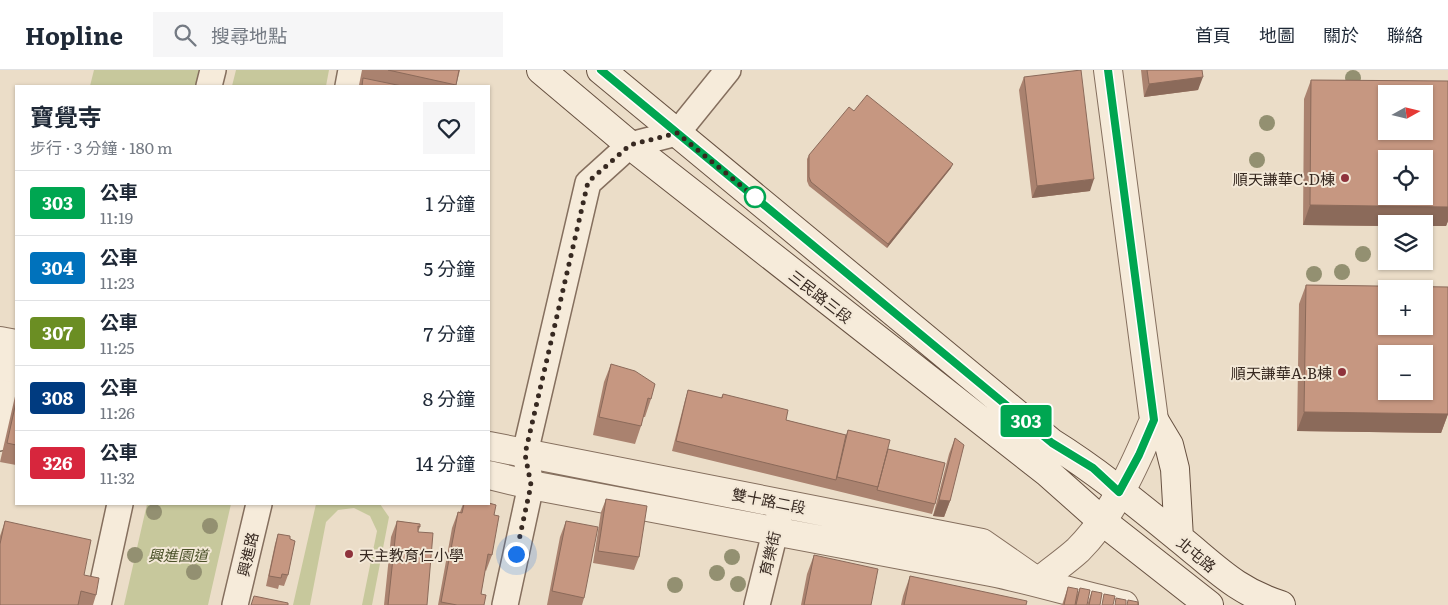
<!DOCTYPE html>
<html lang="zh-TW">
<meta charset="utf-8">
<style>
:root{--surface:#fff;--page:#f6f6f7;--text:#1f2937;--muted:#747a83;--line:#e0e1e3}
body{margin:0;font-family:Literata,"Noto Sans TC",serif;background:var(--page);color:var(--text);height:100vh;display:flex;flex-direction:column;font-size:19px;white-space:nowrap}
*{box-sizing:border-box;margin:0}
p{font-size:16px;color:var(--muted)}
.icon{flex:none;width:28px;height:28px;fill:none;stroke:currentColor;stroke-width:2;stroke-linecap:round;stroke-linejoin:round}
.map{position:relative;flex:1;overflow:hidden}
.drawer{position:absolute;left:15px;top:15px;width:475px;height:420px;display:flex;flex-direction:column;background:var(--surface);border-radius:0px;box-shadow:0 1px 4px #0004}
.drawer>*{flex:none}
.badge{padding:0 10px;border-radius:4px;font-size:18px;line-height:32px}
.needle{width:32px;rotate:82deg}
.buttons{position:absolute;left:1378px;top:15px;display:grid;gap:10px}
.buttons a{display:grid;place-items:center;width:55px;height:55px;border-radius:0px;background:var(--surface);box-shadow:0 1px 4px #0004;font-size:25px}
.you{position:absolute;width:25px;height:25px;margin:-12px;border:4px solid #fff;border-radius:50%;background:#1a73e8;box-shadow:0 0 0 8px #1a73e833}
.map>.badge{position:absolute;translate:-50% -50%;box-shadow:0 0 0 2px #fff}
.round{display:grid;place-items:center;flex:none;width:52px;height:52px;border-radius:0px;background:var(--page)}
.summary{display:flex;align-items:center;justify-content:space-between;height:85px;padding:0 15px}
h1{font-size:24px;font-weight:700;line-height:38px}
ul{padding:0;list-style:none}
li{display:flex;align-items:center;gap:15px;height:65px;padding:0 15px;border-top:1px solid var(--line)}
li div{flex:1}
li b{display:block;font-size:19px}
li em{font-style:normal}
li .badge{min-width:55px;font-weight:700;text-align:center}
header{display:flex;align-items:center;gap:30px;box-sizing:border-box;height:70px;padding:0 25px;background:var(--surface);border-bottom:1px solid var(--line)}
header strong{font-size:24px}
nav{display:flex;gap:28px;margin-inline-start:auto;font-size:18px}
.search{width:350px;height:45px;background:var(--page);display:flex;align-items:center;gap:12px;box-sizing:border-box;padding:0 18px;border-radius:0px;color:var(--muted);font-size:19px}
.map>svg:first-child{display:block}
</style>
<header>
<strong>Hopline</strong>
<div class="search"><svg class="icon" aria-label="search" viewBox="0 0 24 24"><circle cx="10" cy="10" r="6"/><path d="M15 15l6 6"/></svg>搜尋地點</div>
<nav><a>首頁</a><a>地圖</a><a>關於</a><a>聯絡</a></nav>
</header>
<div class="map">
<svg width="1448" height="535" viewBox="0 0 1448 535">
<rect width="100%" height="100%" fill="#ebddc8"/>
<path fill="#c7c89c" d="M94 0H200L197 16H90Z
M236 0H329L326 16H232Z
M147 434H231L208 535H124Z
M316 434H380L389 447 372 535H362L377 461 370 446 354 438 338 440 326 452 310 535H293Z"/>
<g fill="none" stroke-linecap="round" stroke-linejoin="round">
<g stroke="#856f5e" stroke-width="28">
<path id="minor" d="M209 16 213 0
M348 16 351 0
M0 368 16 286
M98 535 120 434
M235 535 259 434
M505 535 531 415 525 383 588 113 630 75 677 63 728 0
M757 535 780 442"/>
</g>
<g stroke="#856f5e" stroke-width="30">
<path id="tertiary" d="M0 271 16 274
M0 295 16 299
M489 376 982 473 1038 512C1051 501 1066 491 1078 480 1113 445 1135 395 1154 350L1108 0
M489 405 531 415 991 502C1036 511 1080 525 1124 535"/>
</g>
<g stroke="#675141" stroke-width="30">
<path id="secondary" d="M541 0 630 75 1048 403 1102 451 1209 535
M601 0 1052 373C1097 401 1138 435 1180 469 1216 498 1236 521 1281 535
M1154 350 1169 375 1175 399 1179 468"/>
</g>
<use href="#minor" stroke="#f6ebda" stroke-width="25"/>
<use href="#tertiary" stroke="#f6ebda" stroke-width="28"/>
<use href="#secondary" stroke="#f6ebda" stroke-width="28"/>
</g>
<g fill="#939071">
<circle cx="1353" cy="8" r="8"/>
<circle cx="1267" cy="53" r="8"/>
<circle cx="1257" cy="90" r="8"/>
<circle cx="1363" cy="184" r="8"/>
<circle cx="1342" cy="202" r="8"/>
<circle cx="1314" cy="204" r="8"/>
<circle cx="154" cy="442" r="8"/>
<circle cx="210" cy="456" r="8"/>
<circle cx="135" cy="485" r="8"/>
<circle cx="732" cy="487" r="8"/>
<circle cx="194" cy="502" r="8"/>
<circle cx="717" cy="503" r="8"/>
<circle cx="738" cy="514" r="8"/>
<circle cx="675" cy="515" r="8"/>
</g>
<path fill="#aa826f" d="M362 0H460L456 16H360L361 15H359Z
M1141 0H1202L1198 20 1144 27Z
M1024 7 1090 121 1032 128 1019 20Z
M1311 10 1448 11V151L1446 156 1386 154V156L1303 155 1304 29Z
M854 41 951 98 887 178 809 116 807 111V89L809 85Z
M1306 215 1448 217V344L1441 363 1297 361 1299 234Z
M611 294 651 329 645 347H643L641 356 635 374 593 365 604 312Z
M688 320 721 328 723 324 786 350 846 365 848 360 888 379 935 434 932 444 672 381 685 330Z
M16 322V395L0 392Z
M955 368 950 431 944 447 933 446 949 384Z
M606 429 639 487 634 500 593 493 601 442Z
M463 434H489L494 445 492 485 486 501 485 500 481 524 484 535H438L452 458 458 442H460Z
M5 451 84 505 96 525 93 535H0V466Z
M397 451 420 454V457L418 462 427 535H384L391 467Z
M566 451 584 528 582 535H547L560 467Z
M278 464 290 469 288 505 284 516 279 515 278 519 266 516 275 474Z
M814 485 871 535H801L807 504Z
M910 506 1026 535H901L903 526Z
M1068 517 1076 527 1080 518 1087 535H1062Z
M1092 521 1100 535H1087Z"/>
<path fill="#8b6a5a" d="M1203 7 1198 20 1144 27 1149 14Z
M953 94 951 98 887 178 888 174Z
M1094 109 1090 121 1032 128 1037 116Z
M1310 135 1448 137V151L1446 156H1424V154H1386V156L1303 155Z
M1304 342 1448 344 1441 363 1297 361Z
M939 430 950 431 944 447 933 446Z"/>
<path fill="#c69781" stroke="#8b6a5a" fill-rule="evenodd" d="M388 0H459L456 15Z
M1081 0 1094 109 1037 116 1024 7Z
M1147 0H1202L1203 7 1149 14Z
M363 8 402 16H362Z
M1311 10 1448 11V137L1310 135ZM1386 24H1424V61H1386ZM1386 89H1424V126H1386Z
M867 25 953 94 888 174 811 112 809 107V85L849 37 854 41Z
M1306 215 1448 217V344L1304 342ZM1386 219H1424V256H1386ZM1386 284H1424V321H1386Z
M611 294 635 301 655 314 651 329 648 328 641 356 599 347Z
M688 320 722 328 723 324 788 340 786 350 846 365 836 410 676 371Z
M16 332V375L7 373Z
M848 360 890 370 878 417 837 407Z
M955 368 964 375 950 431 939 430Z
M888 379 945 393 935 434 877 420Z
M606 429 647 436 639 487 598 481Z
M489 433 496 435 494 445 499 446 492 485 488 484 481 524 486 525 484 535H457L441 532 458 442 462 443 464 434Z
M5 451 91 470 84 505 99 508 96 525 81 521 78 535H0V474Z
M397 451 420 454V457L418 456V462L433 463 427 535H388Z
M566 451 598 457 584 528 552 521Z
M278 464 290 466V469L295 471 288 505 282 504 281 508 269 506Z
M814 485 878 499 871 535H804Z
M910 506 1027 531 1026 535H904Z
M1068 517 1078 519 1075 535H1064Z
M1080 518 1090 520 1087 535H1076Z
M1092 521 1102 523 1100 535H1089Z
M1104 524 1115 526 1113 535H1102Z
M254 526 288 533V535H251Z
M1116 528 1126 530V535H1115Z
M1128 530 1138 532V535H1127Z"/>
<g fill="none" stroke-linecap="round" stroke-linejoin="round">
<g stroke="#fff" stroke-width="11">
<path id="line" d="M601 0 1052 373 1093 398 1119 422 1139 385 1154 350 1108 0"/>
</g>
<use href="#line" stroke="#00a651" stroke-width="8"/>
<path stroke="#372921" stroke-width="5" stroke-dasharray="0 9" d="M516 484 531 415 525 384 588 112 630 75 677 63 755 127"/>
</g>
<g fill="#8f333c" stroke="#f3e8d7" stroke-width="2">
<circle cx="1345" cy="108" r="5"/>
<circle cx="1342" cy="302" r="5"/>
<circle cx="349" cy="484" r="5"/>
</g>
<circle fill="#fff" stroke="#00a651" stroke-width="2.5" cx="755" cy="127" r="10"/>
<g text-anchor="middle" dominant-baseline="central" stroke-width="4" stroke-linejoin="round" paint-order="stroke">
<g font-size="15" fill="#372921" stroke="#f3e8d7" text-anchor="end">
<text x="1335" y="108">順天謙華C.D棟</text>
<text x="1332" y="302">順天謙華A.B棟</text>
<text x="359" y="484" text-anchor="start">天主教育仁小學</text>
</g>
<g font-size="15" fill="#372921" stroke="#f3e8d7">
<text transform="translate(821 226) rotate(38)">三民路三段</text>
<text transform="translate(769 430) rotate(11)">雙十路二段</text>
<text transform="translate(769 483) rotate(-77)">育樂街</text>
<text transform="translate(247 484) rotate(-77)">興進路</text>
<text transform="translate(1197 484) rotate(40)">北屯路</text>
</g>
<g font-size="15" font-style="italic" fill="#4b5129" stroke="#f3e8d7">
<text x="178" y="484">興進園道</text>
</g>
</g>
</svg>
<div class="buttons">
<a><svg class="needle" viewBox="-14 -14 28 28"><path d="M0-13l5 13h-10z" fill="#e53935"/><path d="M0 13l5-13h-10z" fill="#747a83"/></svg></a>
<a><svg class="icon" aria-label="locate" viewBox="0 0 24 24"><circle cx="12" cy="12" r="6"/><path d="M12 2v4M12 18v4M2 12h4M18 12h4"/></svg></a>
<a><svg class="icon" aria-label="layers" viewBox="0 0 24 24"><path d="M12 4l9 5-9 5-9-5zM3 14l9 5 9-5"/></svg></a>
<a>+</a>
<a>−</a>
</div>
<div class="you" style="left:516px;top:484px"></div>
<b class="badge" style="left:1026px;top:351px;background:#00a651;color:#fff">303</b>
<section class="drawer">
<div class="summary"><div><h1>寶覺寺</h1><p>步行 · 3 分鐘 · 180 m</p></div><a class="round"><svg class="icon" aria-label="heart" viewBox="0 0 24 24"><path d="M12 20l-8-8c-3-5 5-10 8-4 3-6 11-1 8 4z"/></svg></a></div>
<ul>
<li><span class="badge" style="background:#00a651;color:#fff">303</span><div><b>公車</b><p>11:19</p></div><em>1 分鐘</em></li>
<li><span class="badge" style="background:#0072bc;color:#fff">304</span><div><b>公車</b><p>11:23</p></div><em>5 分鐘</em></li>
<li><span class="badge" style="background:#6b8e23;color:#fff">307</span><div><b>公車</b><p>11:25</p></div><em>7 分鐘</em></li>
<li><span class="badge" style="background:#003b80;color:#fff">308</span><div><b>公車</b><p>11:26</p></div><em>8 分鐘</em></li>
<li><span class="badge" style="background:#d7263d;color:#fff">326</span><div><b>公車</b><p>11:32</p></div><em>14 分鐘</em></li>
</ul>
</section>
</div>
